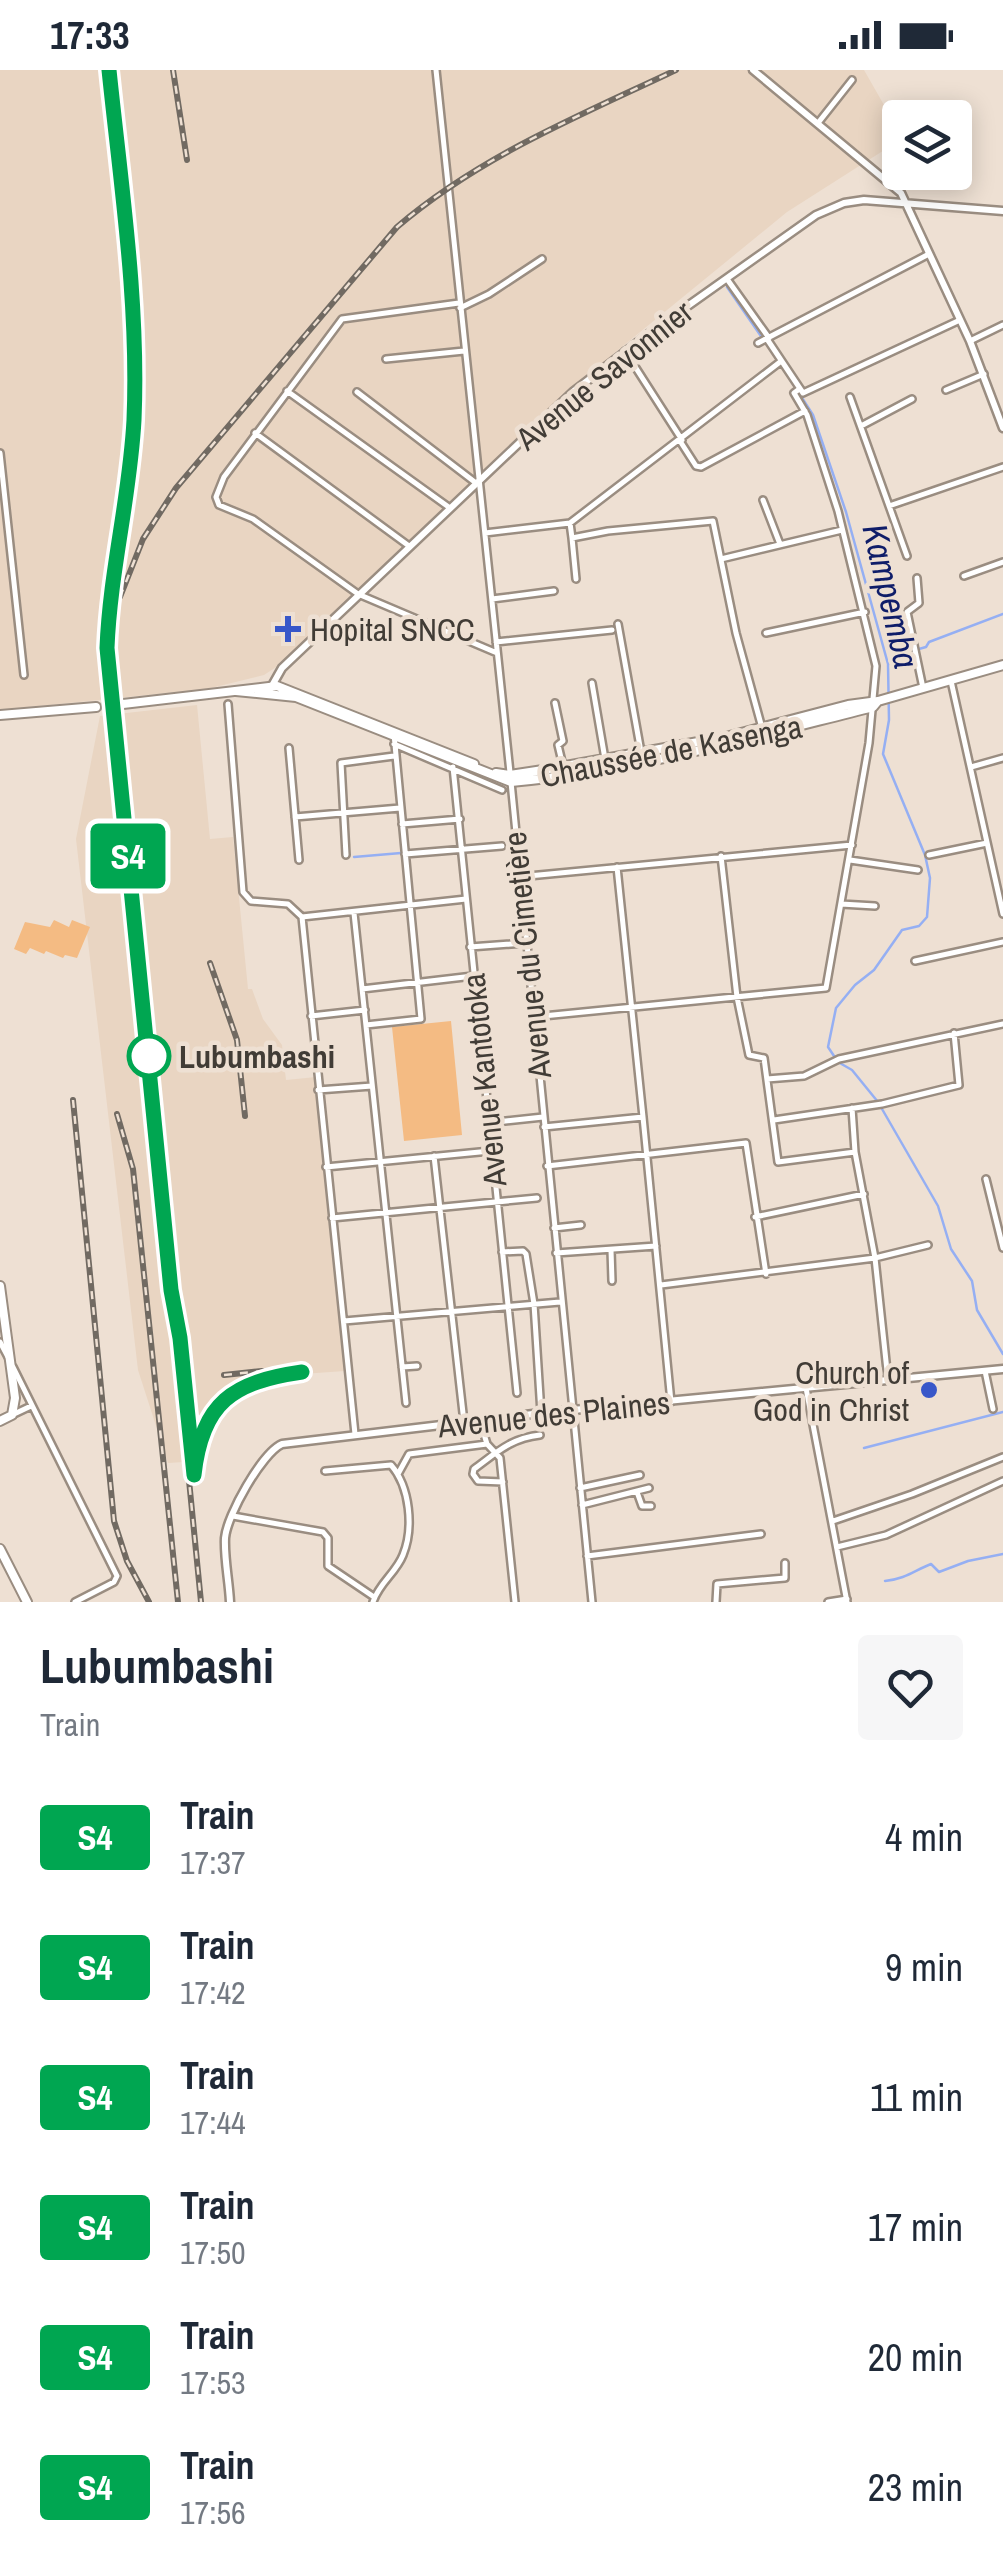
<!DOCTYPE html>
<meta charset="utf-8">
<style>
:root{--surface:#fff;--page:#f6f6f7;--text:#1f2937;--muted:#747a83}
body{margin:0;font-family:"Archivo Narrow",sans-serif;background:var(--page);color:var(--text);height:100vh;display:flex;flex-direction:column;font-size:38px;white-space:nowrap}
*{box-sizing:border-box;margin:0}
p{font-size:32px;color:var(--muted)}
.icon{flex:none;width:55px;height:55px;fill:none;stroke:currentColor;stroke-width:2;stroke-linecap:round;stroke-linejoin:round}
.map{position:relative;height:1532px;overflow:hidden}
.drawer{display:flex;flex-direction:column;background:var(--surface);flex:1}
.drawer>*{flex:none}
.badge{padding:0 20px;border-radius:8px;font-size:35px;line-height:65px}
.tools{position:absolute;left:882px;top:30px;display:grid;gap:20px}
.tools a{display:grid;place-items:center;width:90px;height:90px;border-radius:10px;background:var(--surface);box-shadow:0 5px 25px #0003;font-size:50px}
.map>.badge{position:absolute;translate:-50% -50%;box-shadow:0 0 0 5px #fff}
.round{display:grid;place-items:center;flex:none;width:105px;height:105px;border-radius:10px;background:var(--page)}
.summary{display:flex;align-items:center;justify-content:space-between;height:170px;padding:0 40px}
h1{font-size:48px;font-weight:800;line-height:75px}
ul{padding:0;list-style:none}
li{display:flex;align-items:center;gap:30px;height:130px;padding:0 40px}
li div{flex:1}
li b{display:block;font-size:38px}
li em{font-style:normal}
li .badge{min-width:110px;font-weight:700;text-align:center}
.status{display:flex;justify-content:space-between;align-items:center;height:70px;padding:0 50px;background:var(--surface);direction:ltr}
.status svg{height:28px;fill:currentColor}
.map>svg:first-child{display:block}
</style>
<div class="status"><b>17:33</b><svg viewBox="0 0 49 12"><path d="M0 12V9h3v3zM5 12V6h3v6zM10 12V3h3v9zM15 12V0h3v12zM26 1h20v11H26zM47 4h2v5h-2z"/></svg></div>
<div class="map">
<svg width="1003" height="1532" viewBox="0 0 1003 1532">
<rect width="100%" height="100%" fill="#eee0d3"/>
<path fill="#e9d5c2" d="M0 0H864L900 63V70L787 142 612 285 290 588 264 605 207 619 0 640Z
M197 635 210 769 233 767 248 919H252L263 949 282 975 286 1010 316 1007 345 1301 302 1304 253 1315 214 1347 199 1391 168 1393 138 1300 76 769 100 646Z"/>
<path fill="#f4bb83" d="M54 850 69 857 72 850 90 857 77 888 65 885 63 888 46 881 44 884 30 878 26 884 14 879 25 852 50 857Z
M451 951 462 1065 404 1071 392 957Z"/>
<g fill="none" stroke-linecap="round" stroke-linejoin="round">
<path stroke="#95aff3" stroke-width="2.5" d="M727 217 763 269
M766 273 778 291
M781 295 813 345 846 442 888 594 889 650 883 684 925 785 930 808 927 847 919 856 902 860 874 900 855 915 836 938 828 977 838 992 852 1000 878 1032 938 1136 951 1179 972 1211 977 1240 1003 1284
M888 594 901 584 926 577 929 572 1003 544
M501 774 510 773 512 786
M354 787 401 783
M864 1378 1003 1342
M885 1511C906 1509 915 1500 931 1494L939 1502 968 1491 1003 1484"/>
<path stroke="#cbbfb4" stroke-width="8" stroke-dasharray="8 4" stroke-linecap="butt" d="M96 637 123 634"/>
<g stroke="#9a8d81" stroke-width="10">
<path id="minor" d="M436 0 511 712 592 1532
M818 53 852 10
M727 209 769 268
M459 233 342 249 224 407 216 427 219 435 253 449 358 524 497 583
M460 238 489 224 542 189
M767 269 803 323 960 250
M970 271 1003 255
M758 273 929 184
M625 281 682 370
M386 289 464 281
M946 320 984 304
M287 321 450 438
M357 322 476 413
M850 327 907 486
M861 356 912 329
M255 363 409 476
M680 371 696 396 701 397 805 341
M0 383 24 605
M763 430 780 474
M889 436 1003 397
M570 453 572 468 608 461 713 451 736 563 762 658
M485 463 570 453 780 292
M572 468 576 509
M721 489 842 460
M964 506 1003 492
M917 508 919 533 907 542 923 618
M492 529 554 521
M618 554 641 682
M766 563 865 542
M496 572 612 560
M951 611 1003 844
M592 613 605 689
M555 633 563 671 558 675 563 696
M228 634 243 822 251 831 288 834 302 847
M394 674 502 720
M289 678 299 790
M453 697 517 1323
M971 697 1003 688
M295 747 400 738
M402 754 460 749
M405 784 502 776
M346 785 341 693 394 686
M929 785 987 773
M721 786 737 927 749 985 764 988 778 1092 855 1082
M850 790 918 800
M617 797 643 1047
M518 807 852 775
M841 834 875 836
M354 843 406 1333
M302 847 355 1364
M302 847 466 829
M470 877 525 873
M915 891 1003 872
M362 919 473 906
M311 946 365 940
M533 947 826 918 869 673 876 596 838 441 807 345 794 323 798 320
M366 955 421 949 394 664
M767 1009 804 1006 839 989 1003 954
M318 1020 372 1016
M852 1038 855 1082 875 1188 888 1310
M774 1050 882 1034 959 1015 954 963
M487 1053 543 1047
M544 1057 643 1047 671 1332
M434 1086 464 1352
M547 1096 746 1073 766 1204
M326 1097 490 1081
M986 1109 1003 1178
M755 1147 864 1124
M332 1148 537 1128
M554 1158 581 1155
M611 1180 612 1211
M502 1182 523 1181 526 1184 534 1234 541 1343
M556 1183 656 1176
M661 1215 875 1188 928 1175
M344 1251 560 1232
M0 1272 8 1287
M13 1297 117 1506 114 1512 75 1532
M402 1297 417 1296
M985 1301 993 1339
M806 1318 847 1532
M12 1345 31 1336
M480 1351 487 1374 500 1388 515 1532
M325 1401 391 1395C410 1417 414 1458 403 1485 396 1503 379 1513 373 1532
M398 1404 409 1384 487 1374
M503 1412 478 1411 473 1404 474 1399C496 1383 511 1368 540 1365
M580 1418 640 1405
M637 1422 642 1436H651
M582 1435 649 1418
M233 1446 323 1462 328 1468V1496L374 1527
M833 1451 912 1424 1003 1387
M837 1477 886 1465 1003 1411
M587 1486 761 1464
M716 1532 717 1514 785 1508V1493
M828 1532 847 1529"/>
</g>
<g stroke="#9a8d81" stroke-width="11">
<path id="tertiary" d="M753 0 901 123 970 271 1003 358
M269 621 282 598 574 321 651 262 816 145 844 133 864 130 1003 141
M230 1532C229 1511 224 1488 225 1468 227 1445 262 1383 282 1374L541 1343 1003 1299"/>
</g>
<g stroke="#9a8d81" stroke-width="12">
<path id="secondary" d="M236 621 296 627 511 712C634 701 753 667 873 637L878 631 1003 595
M123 634 277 616 474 694
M0 645 96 637
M496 703 510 705 543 700 726 667 848 635 878 631
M0 1216 15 1328 12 1345 0 1351
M0 1479 27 1532"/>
</g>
<use href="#minor" stroke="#fff" stroke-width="5"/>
<use href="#tertiary" stroke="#fff" stroke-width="6"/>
<use href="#secondary" stroke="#fff" stroke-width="8"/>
<g stroke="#716a62" stroke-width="6">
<path id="rail" d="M109 0C120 116 139 233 134 350 130 427 111 501 107 578L201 1532
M173 0 187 90
M120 527 143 469 176 418 397 157C480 86 579 46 676 0
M210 893 237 970 245 1046
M73 1030 114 1451 127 1491 149 1532
M117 1044 133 1099 178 1532
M224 1305 262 1301
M195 1395C202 1328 242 1311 302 1302"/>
</g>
<use href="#rail" stroke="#eee0d3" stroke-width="2.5" stroke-dasharray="8" stroke-linecap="butt"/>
</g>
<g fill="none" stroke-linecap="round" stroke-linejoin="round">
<g stroke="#fff" stroke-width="22">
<path id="line" d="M109 0C121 116 139 233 134 350 130 427 110 501 107 578L171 1220 180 1268 194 1405C202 1332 233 1312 302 1302"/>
</g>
<use href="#line" stroke="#00a651" stroke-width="15"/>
</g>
<g fill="#3857c9" stroke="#eee0d3" stroke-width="4">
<path d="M283 544h10v10h10v10h-10v10h-10v-10h-10v-10h10z"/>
<circle cx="929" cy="1320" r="10"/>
</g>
<circle fill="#fff" stroke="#00a651" stroke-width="5" cx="149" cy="986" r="20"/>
<g text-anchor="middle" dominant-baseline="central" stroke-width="9" stroke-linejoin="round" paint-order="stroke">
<g font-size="32" fill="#413c36" stroke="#eee0d3">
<text transform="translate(604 305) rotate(-39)">Avenue Savonnier</text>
<text transform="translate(671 681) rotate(-11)">Chaussée de Kasenga</text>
<text transform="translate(527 885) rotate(-96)">Avenue du Cimetière</text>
<text transform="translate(484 1010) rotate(-96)">Avenue Kantotoka</text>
<text transform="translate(554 1344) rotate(-6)">Avenue des Plaines</text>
</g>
<g font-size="32" fill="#413c36" stroke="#eee0d3" text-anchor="start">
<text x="310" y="559">Hopital SNCC</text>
<text x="909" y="1302" text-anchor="end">Church of<tspan x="909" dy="37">God in Christ</tspan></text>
</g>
<g font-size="32" font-weight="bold" fill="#413c36" stroke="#eee0d3" text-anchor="start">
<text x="179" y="986">Lubumbashi</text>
</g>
<g font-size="35" font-style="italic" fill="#0f1d69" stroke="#eee0d3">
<text transform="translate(891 526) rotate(77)">Kampemba</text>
</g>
</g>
</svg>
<div class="tools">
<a><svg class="icon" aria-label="layers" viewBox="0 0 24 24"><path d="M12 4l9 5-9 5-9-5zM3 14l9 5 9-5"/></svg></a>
</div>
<b class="badge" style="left:128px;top:786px;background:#00a651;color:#fff">S4</b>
</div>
<section class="drawer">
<div class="summary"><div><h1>Lubumbashi</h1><p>Train</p></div><a class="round"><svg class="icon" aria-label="heart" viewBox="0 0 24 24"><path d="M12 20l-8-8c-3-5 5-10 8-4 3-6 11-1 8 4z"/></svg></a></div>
<ul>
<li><span class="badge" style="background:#00a651;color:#fff">S4</span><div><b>Train</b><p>17:37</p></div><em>4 min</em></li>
<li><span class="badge" style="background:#00a651;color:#fff">S4</span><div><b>Train</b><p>17:42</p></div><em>9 min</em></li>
<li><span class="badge" style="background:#00a651;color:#fff">S4</span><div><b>Train</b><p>17:44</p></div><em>11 min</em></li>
<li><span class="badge" style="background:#00a651;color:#fff">S4</span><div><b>Train</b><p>17:50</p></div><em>17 min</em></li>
<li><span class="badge" style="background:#00a651;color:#fff">S4</span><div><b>Train</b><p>17:53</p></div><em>20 min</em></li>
<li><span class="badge" style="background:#00a651;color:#fff">S4</span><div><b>Train</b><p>17:56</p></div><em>23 min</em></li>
</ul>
</section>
